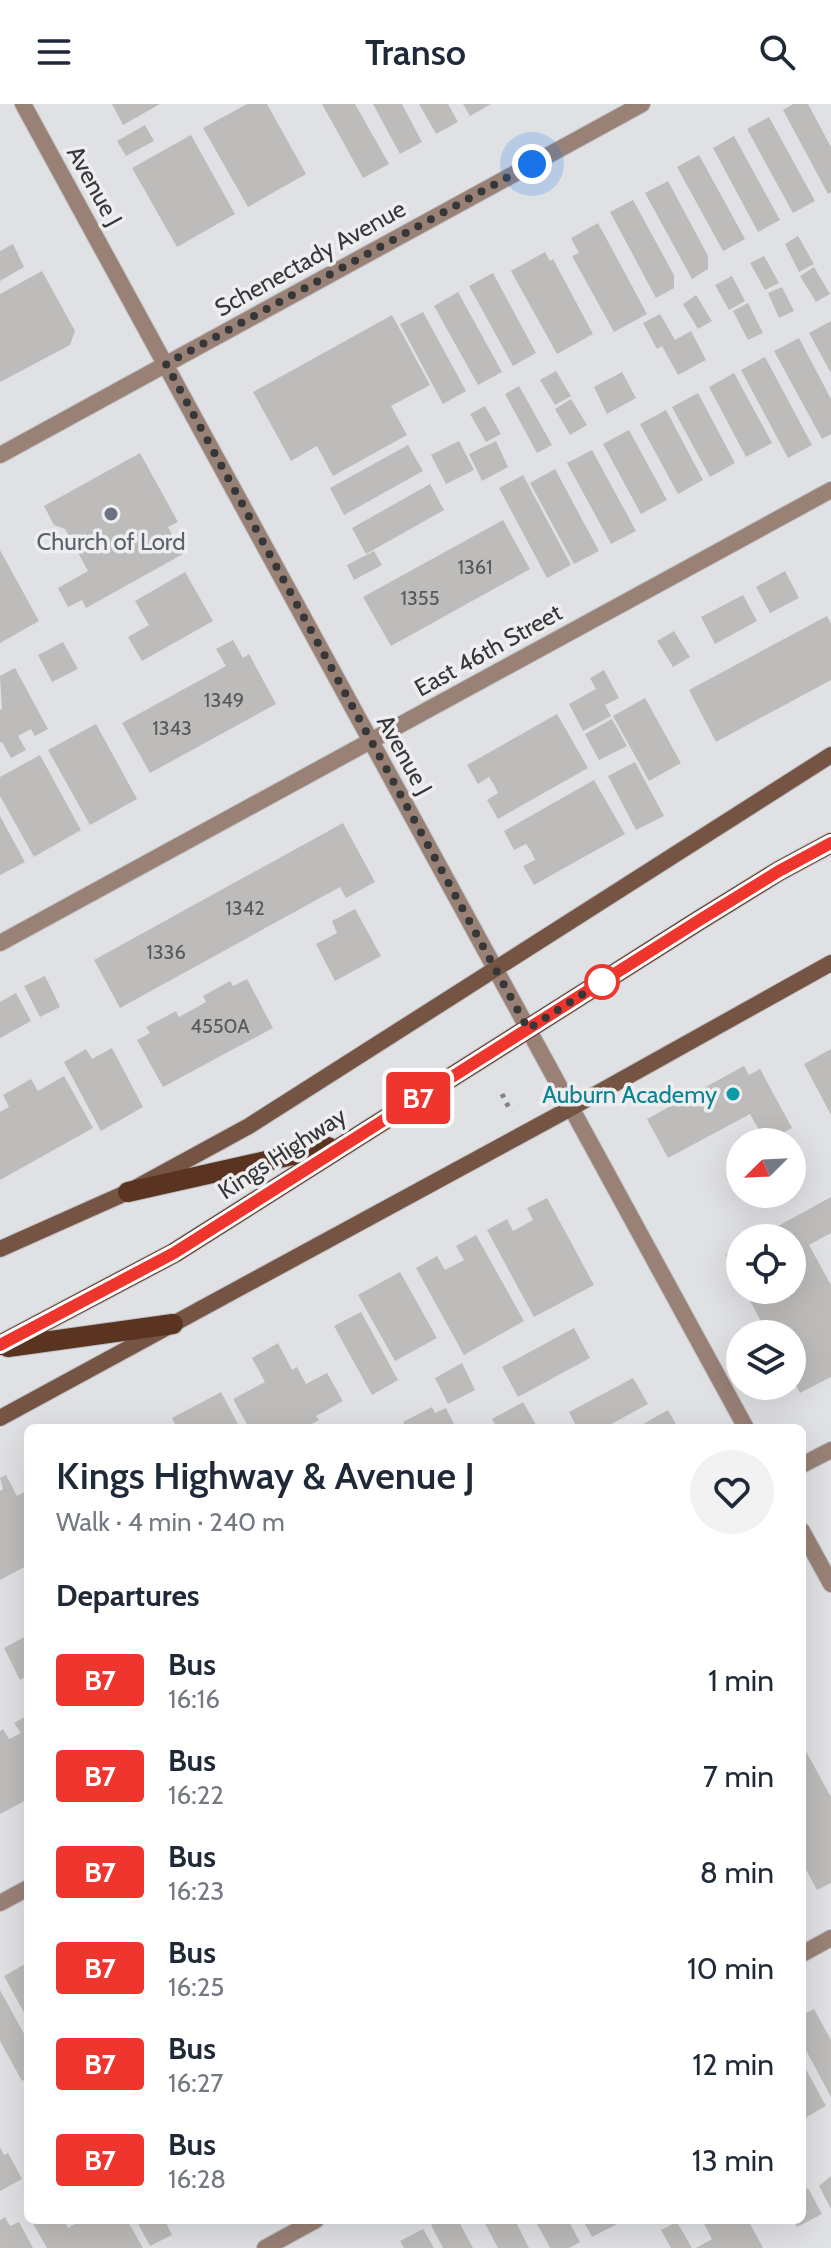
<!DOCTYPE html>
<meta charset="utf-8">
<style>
:root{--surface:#fff;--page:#f2f2f3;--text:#1f2937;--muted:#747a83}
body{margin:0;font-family:Cabin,sans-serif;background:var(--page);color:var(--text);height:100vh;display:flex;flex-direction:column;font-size:30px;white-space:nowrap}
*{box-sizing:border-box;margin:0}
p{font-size:26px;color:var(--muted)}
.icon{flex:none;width:44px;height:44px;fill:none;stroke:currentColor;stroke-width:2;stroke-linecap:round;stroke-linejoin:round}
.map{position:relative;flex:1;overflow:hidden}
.side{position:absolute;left:24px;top:1320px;width:782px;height:800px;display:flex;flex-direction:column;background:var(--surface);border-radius:12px;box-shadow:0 8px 32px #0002}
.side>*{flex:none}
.badge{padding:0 16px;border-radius:6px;font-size:28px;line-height:52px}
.needle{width:52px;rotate:246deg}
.buttons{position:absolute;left:726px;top:1024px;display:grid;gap:16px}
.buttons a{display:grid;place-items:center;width:80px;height:80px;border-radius:50%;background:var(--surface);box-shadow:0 8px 32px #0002;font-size:40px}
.you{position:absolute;width:40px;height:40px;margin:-20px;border:6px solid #fff;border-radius:50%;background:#1a73e8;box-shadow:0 0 0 12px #1a73e833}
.map>.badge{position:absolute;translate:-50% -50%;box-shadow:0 0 0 4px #fff}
h2{padding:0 32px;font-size:30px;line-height:72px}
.round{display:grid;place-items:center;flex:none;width:84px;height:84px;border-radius:42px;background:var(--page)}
.overview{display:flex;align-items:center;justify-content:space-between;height:136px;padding:0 32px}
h1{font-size:38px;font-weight:600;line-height:60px}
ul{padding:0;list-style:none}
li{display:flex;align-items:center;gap:24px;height:96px;padding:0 32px}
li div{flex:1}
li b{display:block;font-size:30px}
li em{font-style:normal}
li .badge{min-width:88px;font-weight:700;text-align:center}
header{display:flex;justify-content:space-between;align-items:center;height:104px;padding:0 32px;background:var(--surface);font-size:36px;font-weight:600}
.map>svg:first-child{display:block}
</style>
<header><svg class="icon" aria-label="menu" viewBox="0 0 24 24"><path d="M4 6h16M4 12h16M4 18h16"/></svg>Transo<svg class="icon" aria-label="search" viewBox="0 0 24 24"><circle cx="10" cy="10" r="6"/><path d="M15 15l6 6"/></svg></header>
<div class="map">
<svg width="831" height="2144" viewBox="0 0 831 2144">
<rect width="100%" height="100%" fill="#e0e1e4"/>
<path fill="#bebcba" d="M112 0H160L123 21Z
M247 0H267L306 70 248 103 203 24Z
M322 0H355L389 60 363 74Z
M373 0H402L422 38 400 50Z
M419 0H448L458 18 436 30Z
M463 0H491L470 12Z
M793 0H808L831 43V88L828 90 783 6Z
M769 13 815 97 793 109 747 25Z
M145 21 154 37 126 52 117 37Z
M191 31 235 110 177 143 132 64Z
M734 32 780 116 758 128 713 44Z
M699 51 745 135 723 147 677 63Z
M668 77 708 152V165L692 175 645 89Z
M633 96 674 171V184L656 194 610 108Z
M598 119 647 210 614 228 572 152 579 149 571 134Z
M798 132 814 160 799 168 785 140Z
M13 140 24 163 0 177V147Z
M545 148 550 157 553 155 593 230 557 250 511 167Z
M764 152 779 179 765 186 750 159Z
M814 163 830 190 816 198 800 172Z
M42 167 75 227 70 241 0 278V190Z
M493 169 536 249 513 262 469 182Z
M732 172 745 197 729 206 715 181Z
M782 183 794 207 779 214 768 189Z
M458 188 502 268 478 281 434 202Z
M696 191 712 217 698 225 683 200Z
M748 199 763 229 748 236 733 207Z
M423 208 466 287 443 300 400 220Z
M660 210 675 236 691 227 706 256 678 271 662 242 657 245 643 219Z
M392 211 430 281 391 302 407 331 333 372 317 342 291 357 253 288Z
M831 217V269L809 229Z
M799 234 831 295V330L822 335 774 247Z
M765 253 812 341 788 354 741 266Z
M556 267 571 292 555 301 540 276Z
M622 268 636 294 607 310 594 283Z
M734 269 772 339 746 353 709 283Z
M519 282 552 341 537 349 505 290Z
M698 289 735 359 710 373 672 303Z
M571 295 587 321 570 331 555 305Z
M485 302 501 330 486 338 470 310Z
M666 306 703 376 678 390 640 320Z
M629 326 667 396 641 410 603 340Z
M459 337 474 366 446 380 431 351Z
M496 337 508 363 482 377 469 350Z
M408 341 423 367 344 411 330 384Z
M592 346 636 427 611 440 567 359Z
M140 349 178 418 168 423 183 450 86 504 82 496 68 503 58 484 88 467 65 425 54 421 44 402Z
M555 365 599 447 574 460 530 379Z
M523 371 571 461 547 474 499 384Z
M430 380 444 406 366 450 352 424Z
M503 416 530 465 391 542 363 493Z
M0 446 39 517 0 539Z
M374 447 382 461 354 476 347 461Z
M785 467 799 494 770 509 756 483Z
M185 468 213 517 142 557 128 533 149 521 135 497Z
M743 491 757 517 715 540 701 513Z
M827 512 831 520V576L716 638 689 586Z
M674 527 690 553 673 563 657 537Z
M233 536 243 554 249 550 276 600 150 669 122 619 226 562 216 545Z
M63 538 78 565 52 578 38 551Z
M15 564 48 625 35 632 31 625 18 632 26 646 11 654 2 638 0 639V606L2 605 0 572Z
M604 566 619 594 605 601 611 612 583 627 569 600 596 585 590 574Z
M645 594 681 659 649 677 613 612Z
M557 610 588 664 498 715 487 696 498 689 494 681 489 673 478 680 467 661Z
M612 615 627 642 599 656 585 630Z
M96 620 137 695 90 721 48 646Z
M40 651 81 726 34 753 0 692V673Z
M635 658 664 712 636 726 608 672Z
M594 676 625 730 534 781 523 762 535 756 531 747 526 740 514 746 504 727Z
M0 712 25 758 0 771Z
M343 719 375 778 346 794 340 783 120 904 94 856Z
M355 805 381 852 335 877 316 840 337 829 332 817Z
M45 872 60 903 40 913 24 882Z
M247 875 273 924 163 983 137 936 150 929 146 923 176 907 179 913 206 898 203 892 230 877 233 882Z
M16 889 31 917 0 934V898Z
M112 944 143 1003 101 1027 64 958 86 945 92 955Z
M831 945V1011L804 960Z
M744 962 749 971 760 965 792 1024 766 1038 750 1010 668 1054 647 1015Z
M64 972 93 1024 0 1076V1008L9 1003 3 991 31 975 38 987Z
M831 1093V1129L809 1141 831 1181V1273L800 1289 792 1274V1230H768L744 1186H792V1134H756Z
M547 1094 594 1181 534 1213 487 1126 507 1115 513 1127 533 1116 527 1104Z
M476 1131 524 1217 464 1251 416 1164 437 1152 445 1166 464 1156 456 1142Z
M740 1143V1178L725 1151Z
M400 1168 437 1234 395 1257 358 1191Z
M361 1208 398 1276 372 1291 334 1222Z
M574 1224 590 1254 518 1293 502 1263Z
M278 1239 292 1266 297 1263 306 1280 327 1269 343 1297 316 1312 319 1316 304 1324H249L233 1295 265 1278 252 1254Z
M462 1259 475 1286 448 1300 435 1274Z
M633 1274 648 1300 604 1324H577L569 1308Z
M221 1288 240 1324H177L172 1314Z
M523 1298 538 1324H497L492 1315Z
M432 1303 435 1309 446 1304 456 1324H406L403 1318Z
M668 1306 678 1324H636Z
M6 1371 17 1392 28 1386V1461L0 1476V1387L3 1385 0 1374Z
M28 1531V1572L20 1576 4 1544Z
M26 1612 28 1695 0 1710V1627L3 1625 9 1635 21 1629 14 1619Z
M802 1640 831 1693V1779L817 1786 802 1758Z
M25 1860 28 1866V1916L4 1872Z
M0 1886 28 1937V1974L22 1977 0 1937Z
M814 1905 831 1936V1993L802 1939V1911Z
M802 1958 826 2002 803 2015 802 2012Z
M0 2043 4 2051 8 2049 22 2075 0 2087Z
M831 2072V2105L819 2082Z
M808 2084 822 2110 797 2123 793 2116H802V2088Z
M5 2113 10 2122 19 2118 33 2144H0V2116Z
M31 2116H64L68 2124 75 2120 73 2116H127L143 2144H47Z
M136 2116H165L172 2131 150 2142Z
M439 2116H458L473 2144H443L431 2121Z
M483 2116H515L529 2144H498Z
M535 2116H568L580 2138 569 2144H550Z
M583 2116H615L617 2120 592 2133Z
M702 2116H748L763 2144H696L712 2135Z
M677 2118 692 2144H671L661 2126Z
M423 2125 434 2144H404L400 2137Z"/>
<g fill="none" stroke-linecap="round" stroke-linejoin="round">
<g stroke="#bebfc2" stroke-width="18">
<path id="street" d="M23 0 746 1324
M0 351 642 0
M0 839 831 386
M802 1361 831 1346
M802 1427 831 1480
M0 1799 28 1784
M802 1850 831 1834
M265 2144 316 2116"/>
</g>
<g stroke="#bebfc2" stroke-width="18">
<path id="secondary" d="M0 1145 128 1088 249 1022 831 651
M0 1314 571 1004 831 859"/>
</g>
<g stroke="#bebfc2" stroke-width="22">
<path id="primary" d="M128 1088 328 1043
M0 1241 174 1149 698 817 779 767 831 739
M8 1243 173 1220"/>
</g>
<path stroke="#838486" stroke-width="5" stroke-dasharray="4 6" stroke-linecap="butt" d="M502 990 511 1008"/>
<use href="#street" stroke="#998176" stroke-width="16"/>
<use href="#secondary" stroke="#755444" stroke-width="16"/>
<use href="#primary" stroke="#5a3421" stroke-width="20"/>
</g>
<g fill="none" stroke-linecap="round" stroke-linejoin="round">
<g stroke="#fff" stroke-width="18">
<path id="line" d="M0 1241 174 1149 698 817 779 767 831 739"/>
</g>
<use href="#line" stroke="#ee352e" stroke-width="12"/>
<path stroke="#363738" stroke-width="8" stroke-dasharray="0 14.4" d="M532 60 166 260 528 925 602 878"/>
</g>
<circle fill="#6b7280" stroke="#eeeef1" stroke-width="3" cx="111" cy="410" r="8"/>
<circle fill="#fff" stroke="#ee352e" stroke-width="4" cx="602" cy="878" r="16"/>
<circle fill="#0f9aa8" stroke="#eeeef1" stroke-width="3" cx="733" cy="990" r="8"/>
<g text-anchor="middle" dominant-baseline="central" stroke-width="7" stroke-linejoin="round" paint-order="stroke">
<g font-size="20" fill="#585858">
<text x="475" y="463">1361</text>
<text x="420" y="494">1355</text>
<text x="224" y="596">1349</text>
<text x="172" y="624">1343</text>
<text x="245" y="804">1342</text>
<text x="166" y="848">1336</text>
<text x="220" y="922">4550A</text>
</g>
<g font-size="24" fill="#363738" stroke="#eeeef1">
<text transform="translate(95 82) rotate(61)">Avenue J</text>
<text transform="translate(310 154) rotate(-29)">Schenectady Avenue</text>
<text transform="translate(488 546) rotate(-29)">East 46th Street</text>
<text transform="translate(405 651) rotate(61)">Avenue J</text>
<text transform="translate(282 1049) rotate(-33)">Kings Highway</text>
</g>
<g font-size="24" fill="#5b616d" stroke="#eeeef1">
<text x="111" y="437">Church of Lord</text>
</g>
<g font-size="24" fill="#0d838f" stroke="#eeeef1" text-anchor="end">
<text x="717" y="990">Auburn Academy</text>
</g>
</g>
</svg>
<div class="buttons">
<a><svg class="needle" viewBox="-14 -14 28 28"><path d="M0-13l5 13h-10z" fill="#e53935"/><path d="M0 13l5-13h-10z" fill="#747a83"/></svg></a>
<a><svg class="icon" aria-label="locate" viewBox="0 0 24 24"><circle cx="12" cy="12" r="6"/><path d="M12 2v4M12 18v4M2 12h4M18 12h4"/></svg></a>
<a><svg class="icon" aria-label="layers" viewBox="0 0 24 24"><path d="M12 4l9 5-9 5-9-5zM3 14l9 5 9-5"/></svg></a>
</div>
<div class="you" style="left:532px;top:60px"></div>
<b class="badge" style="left:418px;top:994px;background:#ee352e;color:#fff">B7</b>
<section class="side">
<div class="overview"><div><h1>Kings Highway &amp; Avenue J</h1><p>Walk · 4 min · 240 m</p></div><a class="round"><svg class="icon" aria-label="heart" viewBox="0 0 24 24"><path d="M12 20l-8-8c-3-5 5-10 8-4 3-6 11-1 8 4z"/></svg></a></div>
<h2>Departures</h2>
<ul>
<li><span class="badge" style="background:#ee352e;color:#fff">B7</span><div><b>Bus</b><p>16:16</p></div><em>1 min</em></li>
<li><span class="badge" style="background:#ee352e;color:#fff">B7</span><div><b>Bus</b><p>16:22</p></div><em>7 min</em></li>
<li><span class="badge" style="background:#ee352e;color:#fff">B7</span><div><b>Bus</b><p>16:23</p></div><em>8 min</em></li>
<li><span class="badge" style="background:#ee352e;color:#fff">B7</span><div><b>Bus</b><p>16:25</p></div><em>10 min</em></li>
<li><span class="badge" style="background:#ee352e;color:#fff">B7</span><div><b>Bus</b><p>16:27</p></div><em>12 min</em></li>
<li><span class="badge" style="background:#ee352e;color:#fff">B7</span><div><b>Bus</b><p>16:28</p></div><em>13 min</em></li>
</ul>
</section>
</div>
